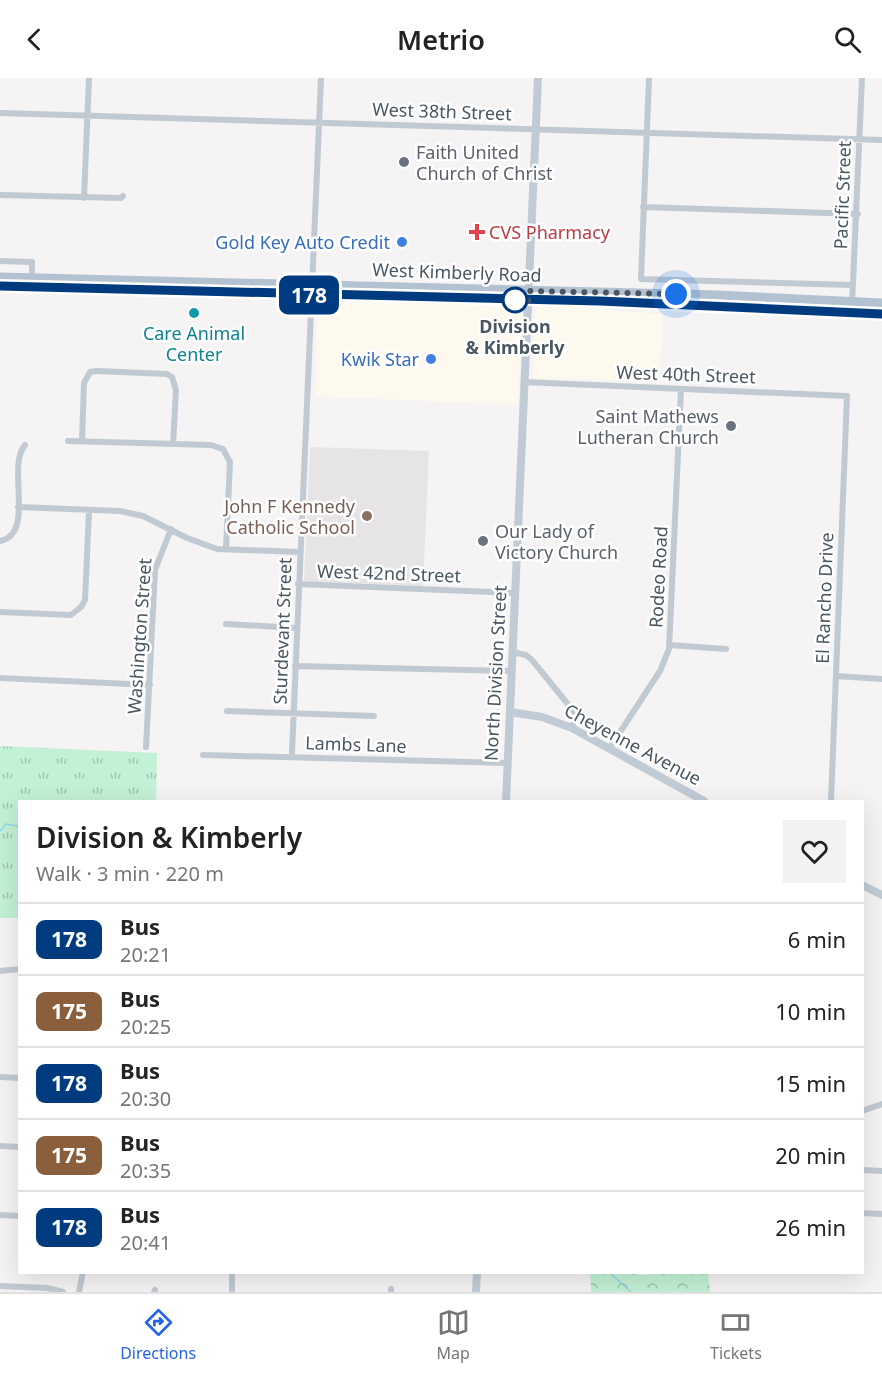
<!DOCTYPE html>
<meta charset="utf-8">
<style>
:root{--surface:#fff;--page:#f2f2f2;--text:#222;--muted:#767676;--line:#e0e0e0;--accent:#2563eb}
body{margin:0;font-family:"Noto Sans",sans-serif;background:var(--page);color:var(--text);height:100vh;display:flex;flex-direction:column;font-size:22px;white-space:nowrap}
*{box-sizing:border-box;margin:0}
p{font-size:20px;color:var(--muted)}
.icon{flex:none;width:33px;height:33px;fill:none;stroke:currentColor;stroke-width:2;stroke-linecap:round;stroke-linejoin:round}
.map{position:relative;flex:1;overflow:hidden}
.sheet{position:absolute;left:18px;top:722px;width:846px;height:474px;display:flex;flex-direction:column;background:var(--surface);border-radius:0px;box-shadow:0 6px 24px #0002}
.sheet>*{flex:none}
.badge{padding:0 12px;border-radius:9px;font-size:21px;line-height:39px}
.you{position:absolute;width:30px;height:30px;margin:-15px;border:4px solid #fff;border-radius:50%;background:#1a73e8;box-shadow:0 0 0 9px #1a73e833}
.map>.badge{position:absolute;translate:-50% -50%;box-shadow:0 0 0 3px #fff}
.round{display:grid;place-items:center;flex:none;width:63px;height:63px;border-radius:0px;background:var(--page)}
.head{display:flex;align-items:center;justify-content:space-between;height:102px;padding:0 18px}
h1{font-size:28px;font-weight:600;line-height:45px}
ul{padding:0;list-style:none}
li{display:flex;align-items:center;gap:18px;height:72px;padding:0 18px;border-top:2px solid var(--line)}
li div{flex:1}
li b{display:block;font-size:22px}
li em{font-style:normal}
li .badge{min-width:66px;font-weight:700;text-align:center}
header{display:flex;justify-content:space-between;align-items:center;height:78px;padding:0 18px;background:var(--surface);font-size:27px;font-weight:600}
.tabs{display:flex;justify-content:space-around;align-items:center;height:84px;border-top:2px solid var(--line);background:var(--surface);font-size:16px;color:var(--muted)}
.tabs a{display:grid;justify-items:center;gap:3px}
.tabs .current{color:var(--accent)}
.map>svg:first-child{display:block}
</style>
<header><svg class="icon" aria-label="back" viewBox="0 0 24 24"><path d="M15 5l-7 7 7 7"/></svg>Metrio<svg class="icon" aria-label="search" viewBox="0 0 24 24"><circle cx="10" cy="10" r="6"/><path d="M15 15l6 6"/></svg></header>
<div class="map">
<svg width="882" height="1214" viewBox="0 0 882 1214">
<defs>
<pattern id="forest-crowns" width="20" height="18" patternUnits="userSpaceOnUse" patternTransform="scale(1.5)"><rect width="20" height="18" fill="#c3f1d5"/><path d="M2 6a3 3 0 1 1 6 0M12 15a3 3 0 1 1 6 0" fill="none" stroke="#a0c6b0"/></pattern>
<pattern id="park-tufts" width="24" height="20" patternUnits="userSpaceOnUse" patternTransform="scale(1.5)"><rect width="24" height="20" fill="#c3f1d5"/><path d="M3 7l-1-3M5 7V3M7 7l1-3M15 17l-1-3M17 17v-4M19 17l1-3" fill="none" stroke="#a0c6b0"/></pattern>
</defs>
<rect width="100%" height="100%" fill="#f5f3f3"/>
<path fill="#fdf9ef" d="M317 221 522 226 518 327 315 318Z
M535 226 663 236 659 304 533 300Z"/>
<path fill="#e6e4e5" d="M310 369 429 373 423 508 304 503Z"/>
<path fill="url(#forest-crowns)" d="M590 1194H636L639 1197 708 1194 710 1214H591Z"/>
<path fill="url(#park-tufts)" d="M0 668 157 675 156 723H20L19 840H0Z"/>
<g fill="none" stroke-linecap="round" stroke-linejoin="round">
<path stroke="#90daee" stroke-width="1.5" d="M0 753 6 746 17 748 20 752
M609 1194 631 1214"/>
<path stroke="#c1cad2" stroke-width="6" d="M649 0 641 201 853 207
M0 35 882 62
M0 117 121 120 123 118
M84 120 89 0
M643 129 858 136
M0 183 32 184V200
M852 227 862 0
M524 304 847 318 831 723
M68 363 211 367 223 371 230 384 226 471
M82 363 84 305 90 294 97 293 167 296 172 299 176 312 173 366
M18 429 120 433 143 438 187 460 217 471 300 474
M0 463C36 456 6 389 25 367
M298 506 515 515
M0 534 71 537 81 529 85 522 89 433
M226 546 296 550
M669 567 726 571
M512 574 526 577 532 582 571 630 576 636 572 650
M295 588 511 593
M836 598 882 601
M0 600 150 607
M227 633 374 638
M146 669 155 492 171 451
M609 671 660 593 669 571 681 311
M292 675 321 0
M203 677 507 685
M0 893 20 891
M0 999 20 1000
M862 1033 882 1026
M0 1068 20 1069
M862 1092 882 1093
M862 1135 882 1136
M0 1137 20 1138
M0 1208 47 1210 63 1214
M79 1214 83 1194
M154 1214 155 1212
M232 1214V1194
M391 1214V1211"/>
<path stroke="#c1cbd6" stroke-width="8" d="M510 634 542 639 572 650 704 723
M506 723 538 0
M862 807 882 817
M476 1214 477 1194"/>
<path stroke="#b3c2d1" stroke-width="9" d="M0 199 718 217 882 225
M0 209 600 223 882 236"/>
</g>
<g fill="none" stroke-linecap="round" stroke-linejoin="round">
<g stroke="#fff" stroke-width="14">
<path id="line" d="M0 208 600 223 882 236"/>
</g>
<use href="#line" stroke="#003b80" stroke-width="9"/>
<path stroke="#4a5661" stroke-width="6" stroke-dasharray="0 10.8" d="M515 222H511L528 223 529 213 676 216"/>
</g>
<g fill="#6b7280" stroke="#fff" stroke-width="2">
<circle cx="404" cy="84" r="6"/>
<circle cx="731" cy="348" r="6"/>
<circle cx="483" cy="463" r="6"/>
</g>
<path fill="#e0444e" stroke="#fff" stroke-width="2" d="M474 145h6v6h6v6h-6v6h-6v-6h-6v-6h6z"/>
<g fill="#3f7fe0" stroke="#fff" stroke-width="2">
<circle cx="402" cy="164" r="6"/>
<circle cx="431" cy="281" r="6"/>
</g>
<circle fill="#fff" stroke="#003b80" stroke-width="3" cx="515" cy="222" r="12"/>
<circle fill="#0f9aa8" stroke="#fff" stroke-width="2" cx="194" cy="235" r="6"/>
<circle fill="#8d6e63" stroke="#fff" stroke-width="2" cx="367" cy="438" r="6"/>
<g text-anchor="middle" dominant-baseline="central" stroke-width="5" stroke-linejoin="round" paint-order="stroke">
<g font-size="18" fill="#4a5661" stroke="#fff">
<text transform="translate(442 33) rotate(2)">West 38th Street</text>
<text transform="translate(842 117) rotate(-88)">Pacific Street</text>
<text transform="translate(457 194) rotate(2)">West Kimberly Road</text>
<text transform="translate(686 296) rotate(2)">West 40th Street</text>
<text transform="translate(389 495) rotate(2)">West 42nd Street</text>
<text transform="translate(658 499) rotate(-87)">Rodeo Road</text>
<text transform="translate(824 520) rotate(-88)">El Rancho Drive</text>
<text transform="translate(282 553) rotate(-88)">Sturdevant Street</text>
<text transform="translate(139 558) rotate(-86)">Washington Street</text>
<text transform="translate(495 595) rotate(-87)">North Division Street</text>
<text transform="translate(356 666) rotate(2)">Lambs Lane</text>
<text transform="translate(633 666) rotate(28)">Cheyenne Avenue</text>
</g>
<g font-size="18" fill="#5b616d" stroke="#fff" text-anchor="start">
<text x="416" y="74">Faith United<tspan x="416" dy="21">Church of Christ</tspan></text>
<text x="719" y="338" text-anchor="end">Saint Mathews<tspan x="719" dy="21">Lutheran Church</tspan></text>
<text x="495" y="453">Our Lady of<tspan x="495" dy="21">Victory Church</tspan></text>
</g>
<g font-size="18" fill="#be3a42" stroke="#fff" text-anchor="start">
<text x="489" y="154">CVS Pharmacy</text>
</g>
<g font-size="18" fill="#366cbe" stroke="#fff" text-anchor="end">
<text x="390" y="164">Gold Key Auto Credit</text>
<text x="419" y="281">Kwik Star</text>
</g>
<g font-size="18" font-weight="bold" fill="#4a5661" stroke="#fff">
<text x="515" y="248">Division<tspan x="515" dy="21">&amp; Kimberly</tspan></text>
</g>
<g font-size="18" fill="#0d838f" stroke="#fff">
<text x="194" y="255">Care Animal<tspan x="194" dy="21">Center</tspan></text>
</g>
<g font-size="18" fill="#785e54" stroke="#fff" text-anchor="end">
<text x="355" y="428">John F Kennedy<tspan x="355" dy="21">Catholic School</tspan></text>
</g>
</g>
</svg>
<div class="you" style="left:676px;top:216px"></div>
<b class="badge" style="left:309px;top:217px;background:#003b80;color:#fff">178</b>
<section class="sheet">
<div class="head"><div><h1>Division &amp; Kimberly</h1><p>Walk · 3 min · 220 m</p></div><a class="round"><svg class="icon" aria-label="heart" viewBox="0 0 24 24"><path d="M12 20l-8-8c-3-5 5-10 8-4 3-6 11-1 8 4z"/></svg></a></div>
<ul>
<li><span class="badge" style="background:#003b80;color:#fff">178</span><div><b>Bus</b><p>20:21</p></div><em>6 min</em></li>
<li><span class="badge" style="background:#8b5e3c;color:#fff">175</span><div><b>Bus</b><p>20:25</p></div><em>10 min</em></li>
<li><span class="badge" style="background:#003b80;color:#fff">178</span><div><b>Bus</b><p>20:30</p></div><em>15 min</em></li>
<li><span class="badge" style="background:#8b5e3c;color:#fff">175</span><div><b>Bus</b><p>20:35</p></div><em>20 min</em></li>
<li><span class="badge" style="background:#003b80;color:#fff">178</span><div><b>Bus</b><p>20:41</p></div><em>26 min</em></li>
</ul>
</section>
</div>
<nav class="tabs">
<a class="current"><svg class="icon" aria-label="directions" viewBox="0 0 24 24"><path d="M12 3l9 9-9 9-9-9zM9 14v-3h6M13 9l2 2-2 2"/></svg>Directions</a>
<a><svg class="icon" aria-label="map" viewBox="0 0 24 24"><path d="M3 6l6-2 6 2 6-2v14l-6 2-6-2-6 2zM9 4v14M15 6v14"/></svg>Map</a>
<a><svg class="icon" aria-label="tickets" viewBox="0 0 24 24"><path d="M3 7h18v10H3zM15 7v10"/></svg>Tickets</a>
</nav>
